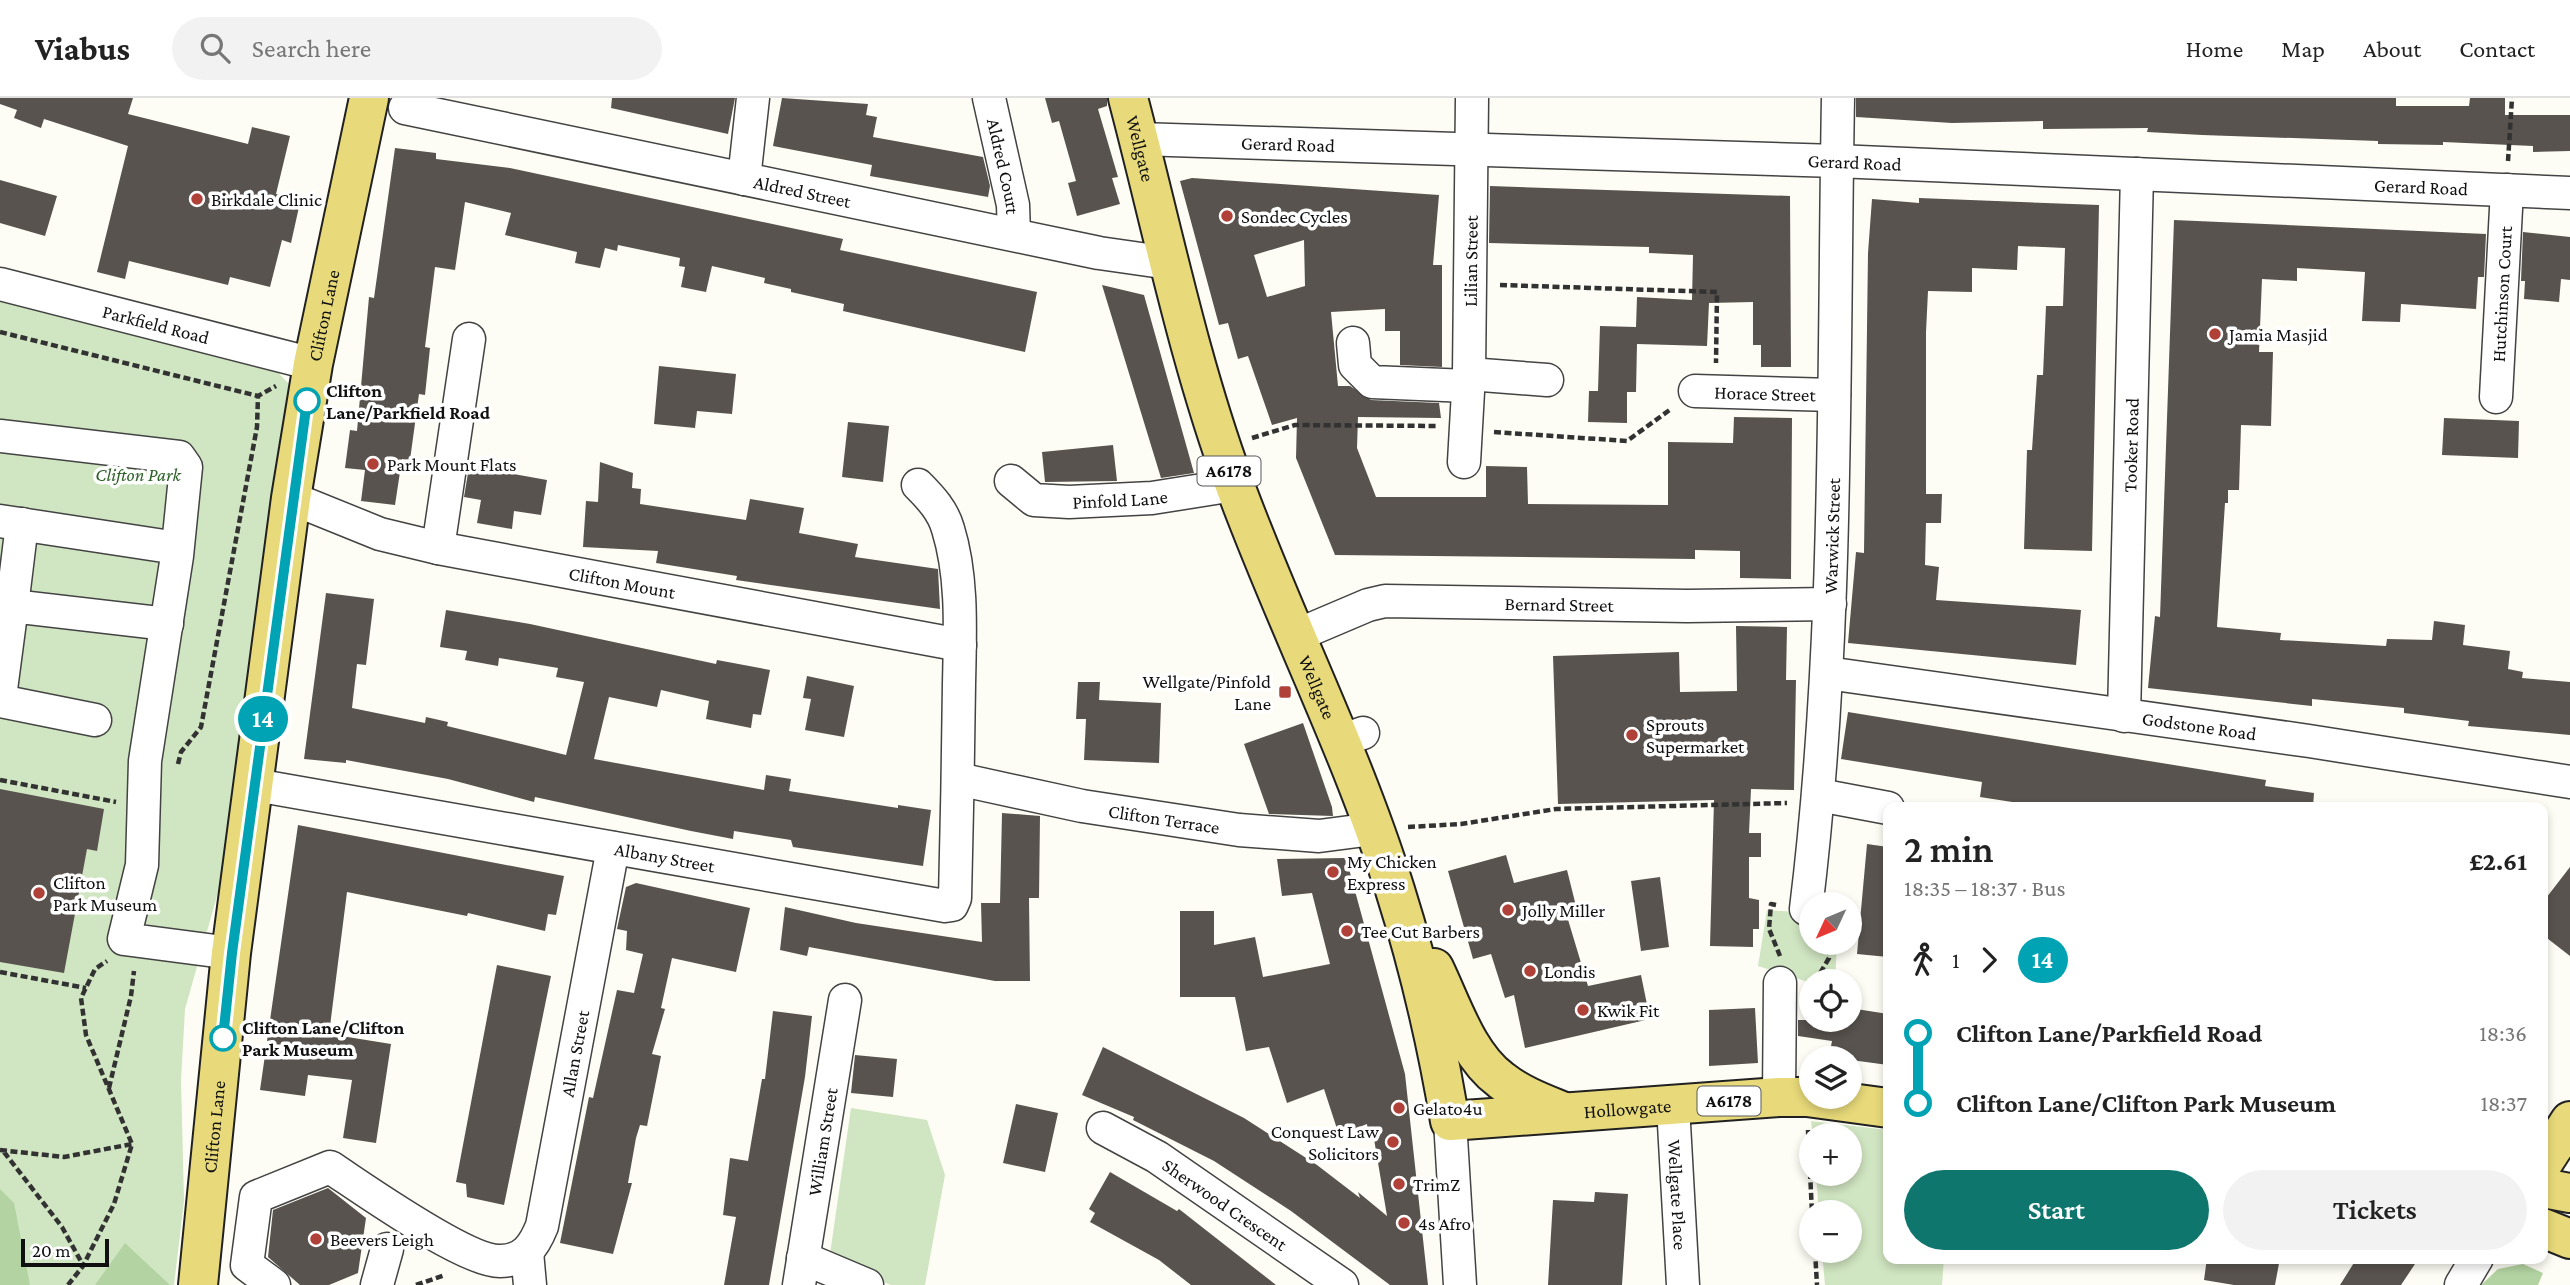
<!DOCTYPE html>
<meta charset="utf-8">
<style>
:root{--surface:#fff;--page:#f2f2f2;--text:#222;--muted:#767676;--line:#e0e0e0;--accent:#0f766e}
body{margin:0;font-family:"Crimson Pro",serif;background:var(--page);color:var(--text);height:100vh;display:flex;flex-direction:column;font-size:26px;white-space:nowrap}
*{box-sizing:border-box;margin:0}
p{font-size:23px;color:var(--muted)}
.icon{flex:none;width:38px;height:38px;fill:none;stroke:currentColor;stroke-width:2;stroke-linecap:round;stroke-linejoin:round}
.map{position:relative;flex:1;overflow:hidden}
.details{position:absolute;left:1883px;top:704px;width:665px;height:462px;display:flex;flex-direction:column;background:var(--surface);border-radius:14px;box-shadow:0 4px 10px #0003}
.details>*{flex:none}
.badge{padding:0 14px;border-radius:23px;font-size:24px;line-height:46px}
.needle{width:46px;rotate:226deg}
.controls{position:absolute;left:1799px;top:794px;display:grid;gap:14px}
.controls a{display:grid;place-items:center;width:63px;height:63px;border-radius:50%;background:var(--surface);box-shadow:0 4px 10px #0003;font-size:35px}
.scale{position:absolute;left:21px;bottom:18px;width:88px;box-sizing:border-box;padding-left:7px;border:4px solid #101010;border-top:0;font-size:19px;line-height:24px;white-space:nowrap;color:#101010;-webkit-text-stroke:5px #fff;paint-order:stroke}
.map>.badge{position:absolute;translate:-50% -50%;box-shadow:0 0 0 4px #fff}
.legs{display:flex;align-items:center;gap:10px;height:77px;padding:0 21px;font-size:23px}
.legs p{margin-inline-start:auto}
.overview{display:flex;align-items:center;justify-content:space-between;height:119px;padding:0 21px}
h1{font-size:38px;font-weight:600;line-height:52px}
.button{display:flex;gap:14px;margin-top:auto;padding:14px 21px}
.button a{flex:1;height:80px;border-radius:42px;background:var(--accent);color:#fff;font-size:28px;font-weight:600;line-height:80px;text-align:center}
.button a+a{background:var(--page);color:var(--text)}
ul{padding:0 21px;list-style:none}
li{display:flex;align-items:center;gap:24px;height:70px;font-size:26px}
li i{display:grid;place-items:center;width:10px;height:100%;margin:0 9px;background:currentColor}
li i::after{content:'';width:18px;height:18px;margin:-9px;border:5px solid;border-radius:50%;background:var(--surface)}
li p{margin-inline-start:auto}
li:first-child i{background:linear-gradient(#0000 50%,currentColor 0)}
li:last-child i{background:linear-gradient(currentColor 50%,#0000 0)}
header{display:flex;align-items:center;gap:42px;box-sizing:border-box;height:98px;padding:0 35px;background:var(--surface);border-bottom:2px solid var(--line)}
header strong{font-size:33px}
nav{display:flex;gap:38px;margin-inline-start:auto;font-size:24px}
.search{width:490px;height:63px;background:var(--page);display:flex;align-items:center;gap:18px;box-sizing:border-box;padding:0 24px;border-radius:38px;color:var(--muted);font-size:26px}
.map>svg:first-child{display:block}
</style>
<header>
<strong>Viabus</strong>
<div class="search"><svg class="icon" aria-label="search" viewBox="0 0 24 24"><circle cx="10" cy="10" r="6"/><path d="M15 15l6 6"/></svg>Search here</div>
<nav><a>Home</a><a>Map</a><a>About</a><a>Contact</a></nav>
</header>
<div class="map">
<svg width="2570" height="1187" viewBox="0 0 2570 1187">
<rect width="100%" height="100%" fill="#fefdf5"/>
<path fill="#d0e5c1" d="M0 198 270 266 289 286 238 677 219 791 185 911 181 982 184 1103 174 1187H0Z
M1767 812 1811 815V845H1837L1835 884 1811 885 1758 868Z
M851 1010 927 1022 945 1077 925 1187H891L829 1163Z
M1811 1023 1888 1032V1160H1944L1942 1187H1825L1822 1153H1850V1115H1819L1816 1076H1850V1038H1813Z"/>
<path fill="#b3d4a2" d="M0 1091 14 1105 30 1187H0Z
M125 1145 170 1187H95Z
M2523 1166 2543 1175 2538 1187H2481L2498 1171Z"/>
<path fill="#58534e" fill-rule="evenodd" d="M0 0H133L128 16 248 46 252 29 290 38 276 96 281 97 279 104 299 109 291 145 282 142 270 189 230 179 228 187 129 163 125 181 97 174 128 48 44 21 41 30 14 20 17 12 0 6Z
M612 0H735L728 36 611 10Z
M782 0 868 6 866 17 877 19 873 39 983 59 990 88 988 99 870 78 872 67 773 48Z
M1045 0H1107V8L1098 11 1118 79 1112 80 1120 106 1077 118 1068 85 1076 83 1059 23 1052 25Z
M1856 0H2396V8H2469L2470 0H2505V17H2570V53L2533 54V48L2443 44V47L2378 46V43L2202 37 2147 34 2148 30 2043 31V23L1952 25 1856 19Z
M395 50 436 55V61L510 70 843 141 840 152 1037 194 1025 254 843 213 844 206 791 194V191L764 185 765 180 712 168 706 194 681 189 685 169 679 168 680 160 618 147 617 153 605 150 600 170 575 165 577 154 505 137 511 115 465 104 455 172 435 169 425 249 430 250 425 297 419 296 410 362 402 361 395 407 361 403 365 372 345 370 350 332 357 333 369 199 374 200Z
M1192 80 1439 97 1433 167H1442V269L1400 267V233H1385V211L1331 214 1338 288H1350L1371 302 1439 305 1441 320 1358 319 1357 350 1376 399H1486V368L1527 369 1528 406 1668 407V344L1733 345 1734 319 1792 320 1791 481 1740 480V453L1695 452V461L1335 457 1296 360 1297 320 1272 327 1248 258 1238 261 1228 225 1219 227 1180 83ZM1304 142 1305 188 1267 199 1254 157Z
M0 82 57 98 45 138 0 125Z
M1490 88 1790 98 1791 269H1761V247H1753V204L1709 205 1707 248 1637 246 1636 294H1627V325L1588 324 1589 293H1598L1600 228 1636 229 1637 199 1692 202 1693 157 1649 155V149L1489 145Z
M1919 100 2099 107 2092 453 2024 451 2027 352H2032L2037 277H2043L2046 208H2063L2065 150 2018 148 2017 172 1972 170V194L1928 193 1926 234V396H1942L1941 425H1926L1925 467 1939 469 1936 502 2081 512 2076 567 1848 545 1856 454 1864 455 1868 155 1872 101 1919 105Z
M2174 122 2486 136 2484 179H2478L2476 211 2401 206 2400 224 2362 223 2365 174 2297 170V183L2262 181 2259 254H2273L2271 328 2241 327 2239 392H2228V405H2225L2217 529 2281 535 2280 542 2386 548 2387 541 2432 542 2434 523 2465 527 2463 547 2510 553 2508 571 2523 574 2522 580 2570 584V637L2468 628 2469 623 2404 615V610L2312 601V608L2148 590 2155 518 2160 519Z
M2523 134 2570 139V182L2561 181 2559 204 2524 201 2525 183H2521Z
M1102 187 1144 197 1194 375 1161 380Z
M659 268 736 276 732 316 697 313 695 330 654 326Z
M2444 320 2519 323 2518 360 2442 357Z
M848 324 889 328 883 384 842 379Z
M1113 347 1117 383 1045 384 1042 354Z
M470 363 502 369V374L547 382 541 417 514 413 512 431 477 425 481 402 464 399Z
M600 364 633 375 632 390 641 391 640 406 746 422 750 401 804 410 799 435 858 446 855 459 938 471 940 511 736 482 737 478 656 465 658 453 583 449 586 403 598 404Z
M326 495 374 501 366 567 357 566 352 610 425 625 426 619 448 624 447 628 566 657 584 584 556 579 558 570 499 560 498 568 465 562 467 553 440 549 446 512 530 526 716 566 717 562 770 572 761 617 753 616 751 630 706 621 709 603 661 592 657 609 609 599 594 661 764 692 766 677 791 681 789 693 898 710V707L931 712 923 768 793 749 791 742 734 733 733 741 691 733 535 699 534 704 448 681 346 662V665L304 661Z
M1736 528 1787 529 1786 582H1796L1794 692 1751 691 1749 735H1761V759H1749V800L1759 802V831H1753V849L1710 848 1714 702 1558 706 1553 558 1679 554 1680 594 1737 593Z
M807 578 854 588 844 639 805 632 811 601 803 600Z
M1078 584H1100L1099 602 1161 605 1159 665 1084 662 1086 621H1076Z
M1848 614 2266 682 2265 688 2314 695 2313 709H2024L2025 706 1980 699 1982 684 1841 661Z
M1303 625 1332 709 1333 718 1269 716 1244 646Z
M0 691 104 711 97 753 87 751 64 875 0 864Z
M1002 715 1040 718 1039 800H1029L1030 883H995L809 849 807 858 780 852 785 809 856 825 982 844 981 805H1000Z
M298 727 564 778 556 817 548 816 545 833 468 815 467 818 347 794 329 936 391 946 376 1045 343 1040 352 982 308 977 305 998 260 992Z
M1867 746 1888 749V859L1857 856Z
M1506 757 1514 785 1567 772 1577 812 1566 815 1588 888 1641 877 1650 921 1525 950 1514 897 1505 900 1491 856 1473 861 1448 773Z
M1346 760 1405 976 1428 1187H1390L1291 1113 1214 1063 1133 1022 1134 1019 1082 997 1103 949 1244 1020 1317 1067 1360 1100 1358 1094 1387 1118 1373 1035 1368 1036 1367 1026 1339 1037 1324 991 1287 1005 1269 949 1246 953 1235 899H1180V813H1214V847L1255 839 1263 879 1330 866 1312 795 1282 798 1277 761Z
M2570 769V858L2543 837V804Z
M1660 779 1669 849 1641 853 1631 783Z
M636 785 750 810 736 874 672 860 661 910 665 911 652 956 661 958 647 1028 640 1027 636 1040 628 1085H632L613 1156 560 1145 589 999 593 1000 617 892 634 895 643 856 626 852 627 833 617 831 626 789Z
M497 867 551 878 504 1107 467 1099 466 1086 456 1084Z
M1755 910 1758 965 1709 968V912Z
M1850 910 1888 916V967L1829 959 1832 943 1798 938V922H1850Z
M773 913 812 918 805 979 769 1187H724L736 1119 723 1117 730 1060 748 1063 762 981H765Z
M855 957 897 961 893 999 851 995Z
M1016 1006 1058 1015 1045 1074 1003 1065Z
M1110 1074 1177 1113 1179 1111 1276 1187H1191L1159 1162 1090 1124 1095 1115 1089 1111Z
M328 1090 366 1120 358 1175 329 1187H300L268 1159 273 1112Z
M1595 1094 1628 1096 1622 1187H1548L1553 1102 1594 1104Z
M2207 1160H2280L2275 1187H2234L2204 1182Z
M2357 1160H2419L2401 1187H2340Z"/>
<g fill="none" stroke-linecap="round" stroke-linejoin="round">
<g stroke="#434343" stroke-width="35">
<g id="minor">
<path id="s1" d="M989 0 1013 107 1014 136"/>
<path id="s2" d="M405 10 1099 155 1169 165"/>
<path id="s3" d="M1139 41 1837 63 2570 95"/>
<path d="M744 81 753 0"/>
<path id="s4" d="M0 186 313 266"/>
<path d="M1353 245 1355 267 1372 284 1468 288"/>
<path d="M1469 276 1547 282"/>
<path id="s5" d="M1695 293 1834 297"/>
<path id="s6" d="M2496 299 2507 92"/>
<path d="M0 338 179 359 186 369 177 458 145 663 142 767 124 841 231 855"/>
<path id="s7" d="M1464 364 1469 276 1472 0"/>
<path id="s8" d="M1011 383 1034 402 1069 404 1152 400 1234 387"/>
<path id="s9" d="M291 400 380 436 438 450 960 547"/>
<path d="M0 423 177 450"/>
<path d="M438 450 469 241"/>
<path d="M12 508 22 426"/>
<path id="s10" d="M1295 538 1368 507 1385 503 1687 508 1830 506"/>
<path id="s11" d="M1827 575 2309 643 2570 684"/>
<path d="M0 599 12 508 167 526"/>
<path d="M0 603 95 622"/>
<path id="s12" d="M2124 618 2137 76"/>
<path d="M1340 643 1363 635"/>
<path id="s13" d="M958 681 1082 708 1239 732 1319 738 1373 731"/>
<path id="s14" d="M255 687 945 808 952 807 955 800C957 729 958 657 959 586 960 535 963 479 948 431 943 413 931 400 918 387"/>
<path d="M1819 697 1888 710"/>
<path id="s15" d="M1806 811C1839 542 1833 271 1838 0"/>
<path d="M1779 999 1780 885"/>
<path id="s16" d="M1673 1008 1683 1187"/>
<path d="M1450 1023 1460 1187"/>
<path id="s17" d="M1103 1030 1157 1059 1342 1187"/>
<path d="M527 1154 530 1187"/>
<path d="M803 1160 867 1187"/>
<path id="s18" d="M274 1187 247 1167 256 1099 330 1069C362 1090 466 1164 500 1163 524 1163 534 1148 542 1128L613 750"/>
<path d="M377 1187 387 1151"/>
<path id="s19" d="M799 1187 845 902"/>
<path d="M2461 1187 2477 1160"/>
</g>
</g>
<g stroke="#212121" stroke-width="42">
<g id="major">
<path id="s20" d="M1128 0C1162 129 1188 260 1234 385 1284 522 1352 653 1395 792 1419 868 1437 945 1450 1023L1779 999H1807L1888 1010"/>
<path d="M1434 870C1452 907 1467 957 1501 982 1520 997 1542 1005 1564 1014"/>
<path d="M2543 1065 2570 1023"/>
<path d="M2543 1090 2570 1095"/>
<path d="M2543 1130 2570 1141"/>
<path id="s21" d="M198 1187 231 855 291 400 313 266 369 0"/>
</g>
</g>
<path stroke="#323232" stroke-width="4.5" stroke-dasharray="7 3.5" stroke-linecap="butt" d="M2508 63 2512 0
M1500 187 1717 194 1716 265
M0 234 258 298
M1494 334 1627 343 1671 311
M1252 340 1295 327 1437 328
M178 666 181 654 201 629 257 329 258 298 276 288
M0 682 116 704
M1408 729 1461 726 1556 711 1787 705
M1776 807 1771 806 1769 831 1780 858
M0 874 86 890
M1815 884 1829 860 1830 845
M109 990 131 898 134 873
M1808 1032 1812 1115
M0 1052 64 1059 132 1046
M4 1054 62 1129 83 1167
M1815 1153 1817 1187
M68 1187 83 1168 114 1106 132 1046 86 937 81 900 95 871 107 863
M416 1187 445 1177"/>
<use href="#minor" stroke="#fff" stroke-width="32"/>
<use href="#major" stroke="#e8da7a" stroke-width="38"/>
</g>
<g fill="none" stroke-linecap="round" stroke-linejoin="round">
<g stroke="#fff" stroke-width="16">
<path id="line-1" d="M223 940 232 855 307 303"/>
</g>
<use href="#line-1" stroke="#00a3b4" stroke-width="10"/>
</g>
<g fill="#b04138" stroke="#fff" stroke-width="2.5">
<circle cx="197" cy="101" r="7"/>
<circle cx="1227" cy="118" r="7"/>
<circle cx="2215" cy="236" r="7"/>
<circle cx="373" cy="366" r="7"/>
<rect x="1278" y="587" width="14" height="14" rx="3.5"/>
<circle cx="1632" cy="637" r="7"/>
<circle cx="1333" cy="774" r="7"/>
<circle cx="39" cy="795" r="7"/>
<circle cx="1508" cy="812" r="7"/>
<circle cx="1347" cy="833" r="7"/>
<circle cx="1530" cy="873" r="7"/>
<circle cx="1583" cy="912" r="7"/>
<circle cx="1399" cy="1010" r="7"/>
<circle cx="1393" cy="1044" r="7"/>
<circle cx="1399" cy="1086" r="7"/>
<circle cx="1404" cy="1125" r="7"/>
<circle cx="316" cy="1141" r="7"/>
</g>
<g fill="#fff" stroke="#00a3b4" stroke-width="3.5">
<circle cx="307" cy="303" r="12"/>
<circle cx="223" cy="940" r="12"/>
</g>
<g text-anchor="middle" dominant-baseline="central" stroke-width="7" stroke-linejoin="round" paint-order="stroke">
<g fill="#fff" stroke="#585858" stroke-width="2">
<rect x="1197.5" y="358.5" width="63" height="29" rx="5"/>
<rect x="1697.5" y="988.5" width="63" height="29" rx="5"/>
</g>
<g font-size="18" font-weight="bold" fill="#101010">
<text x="1229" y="373">A6178</text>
<text x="1729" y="1003">A6178</text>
</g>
<g font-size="19" fill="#101010" stroke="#fff">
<text stroke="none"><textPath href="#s3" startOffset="149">Gerard Road</textPath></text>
<text stroke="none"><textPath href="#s20" startOffset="52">Wellgate</textPath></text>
<text stroke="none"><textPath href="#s3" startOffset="716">Gerard Road</textPath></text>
<text stroke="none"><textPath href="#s1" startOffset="70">Aldred Court</textPath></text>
<text stroke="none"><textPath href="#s3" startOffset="1283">Gerard Road</textPath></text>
<text stroke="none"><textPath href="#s2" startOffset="406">Aldred Street</textPath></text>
<text stroke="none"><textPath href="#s7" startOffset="201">Lilian Street</textPath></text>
<text stroke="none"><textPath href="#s6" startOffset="103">Hutchinson Court</textPath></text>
<text stroke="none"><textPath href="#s21" startOffset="978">Clifton Lane</textPath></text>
<text stroke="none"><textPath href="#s4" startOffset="161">Parkfield Road</textPath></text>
<text stroke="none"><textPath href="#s5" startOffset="70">Horace Street</textPath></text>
<text stroke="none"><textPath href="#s12" startOffset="271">Tooker Road</textPath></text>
<text stroke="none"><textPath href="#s8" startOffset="116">Pinfold Lane</textPath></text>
<text stroke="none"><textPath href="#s15" startOffset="374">Warwick Street</textPath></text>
<text stroke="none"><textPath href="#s9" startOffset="343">Clifton Mount</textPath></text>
<text stroke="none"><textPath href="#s10" startOffset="271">Bernard Street</textPath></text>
<text stroke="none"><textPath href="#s20" startOffset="620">Wellgate</textPath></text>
<text stroke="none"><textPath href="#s11" startOffset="376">Godstone Road</textPath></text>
<text stroke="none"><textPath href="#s13" startOffset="210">Clifton Terrace</textPath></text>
<text stroke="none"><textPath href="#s14" startOffset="416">Albany Street</textPath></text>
<text stroke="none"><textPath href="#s18" startOffset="612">Allan Street</textPath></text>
<text stroke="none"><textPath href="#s20" startOffset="1253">Hollowgate</textPath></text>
<text stroke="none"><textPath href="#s21" startOffset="159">Clifton Lane</textPath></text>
<text stroke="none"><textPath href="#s19" startOffset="145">William Street</textPath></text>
<text stroke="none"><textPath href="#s16" startOffset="89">Wellgate Place</textPath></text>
<text stroke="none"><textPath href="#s17" startOffset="144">Sherwood Crescent</textPath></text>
</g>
<g font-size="19" fill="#101010" stroke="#fff" text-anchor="start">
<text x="211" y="101">Birkdale Clinic</text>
<text x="1241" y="118">Sondec Cycles</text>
<text x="2229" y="236">Jamia Masjid</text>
<text x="387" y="366">Park Mount Flats</text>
<text x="1271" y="583" text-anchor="end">Wellgate/Pinfold<tspan x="1271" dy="22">Lane</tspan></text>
<text x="1646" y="626">Sprouts<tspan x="1646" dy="22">Supermarket</tspan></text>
<text x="1347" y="763">My Chicken<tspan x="1347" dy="22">Express</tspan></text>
<text x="53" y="784">Clifton<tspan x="53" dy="22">Park Museum</tspan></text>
<text x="1522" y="812">Jolly Miller</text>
<text x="1361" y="833">Tee Cut Barbers</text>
<text x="1544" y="873">Londis</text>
<text x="1597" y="912">Kwik Fit</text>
<text x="1413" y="1010">Gelato4u</text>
<text x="1379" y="1033" text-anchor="end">Conquest Law<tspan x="1379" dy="22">Solicitors</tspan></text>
<text x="1413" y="1086">TrimZ</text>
<text x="1418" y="1125">4s Afro</text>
<text x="330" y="1141">Beevers Leigh</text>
</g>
<g font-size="19" font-weight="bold" fill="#101010" stroke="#fff" text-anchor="start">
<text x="326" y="292">Clifton<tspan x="326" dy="22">Lane/Parkfield Road</tspan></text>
<text x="242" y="929">Clifton Lane/Clifton<tspan x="242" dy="22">Park Museum</tspan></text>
</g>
<g font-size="19" font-style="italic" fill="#2d6127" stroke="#fff">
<text x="138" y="376">Clifton Park</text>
</g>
</g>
</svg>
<div class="controls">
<a><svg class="needle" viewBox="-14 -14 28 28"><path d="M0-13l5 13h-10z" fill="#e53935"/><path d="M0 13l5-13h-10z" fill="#767676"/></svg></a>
<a><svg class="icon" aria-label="locate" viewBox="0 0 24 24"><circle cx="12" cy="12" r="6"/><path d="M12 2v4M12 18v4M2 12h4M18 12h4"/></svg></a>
<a><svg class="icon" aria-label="layers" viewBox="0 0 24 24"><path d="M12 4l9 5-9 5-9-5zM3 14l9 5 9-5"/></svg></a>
<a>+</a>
<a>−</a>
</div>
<div class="scale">20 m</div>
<b class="badge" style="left:263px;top:621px;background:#00a3b4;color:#fff">14</b>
<section class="details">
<div class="overview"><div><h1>2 min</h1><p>18:35 – 18:37 · Bus</p></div><b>£2.61</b></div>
<div class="legs"><svg class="icon" aria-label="walk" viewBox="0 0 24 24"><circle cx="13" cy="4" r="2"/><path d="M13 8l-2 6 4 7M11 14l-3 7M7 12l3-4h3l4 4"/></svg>1<svg class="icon" aria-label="forward" viewBox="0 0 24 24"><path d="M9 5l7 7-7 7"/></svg><b class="badge" style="background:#00a3b4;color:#fff">14</b></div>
<ul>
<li><i style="color:#00a3b4"></i><b>Clifton Lane/Parkfield Road</b><p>18:36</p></li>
<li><i style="color:#00a3b4"></i><b>Clifton Lane/Clifton Park Museum</b><p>18:37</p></li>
</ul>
<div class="button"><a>Start</a><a>Tickets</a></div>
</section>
</div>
